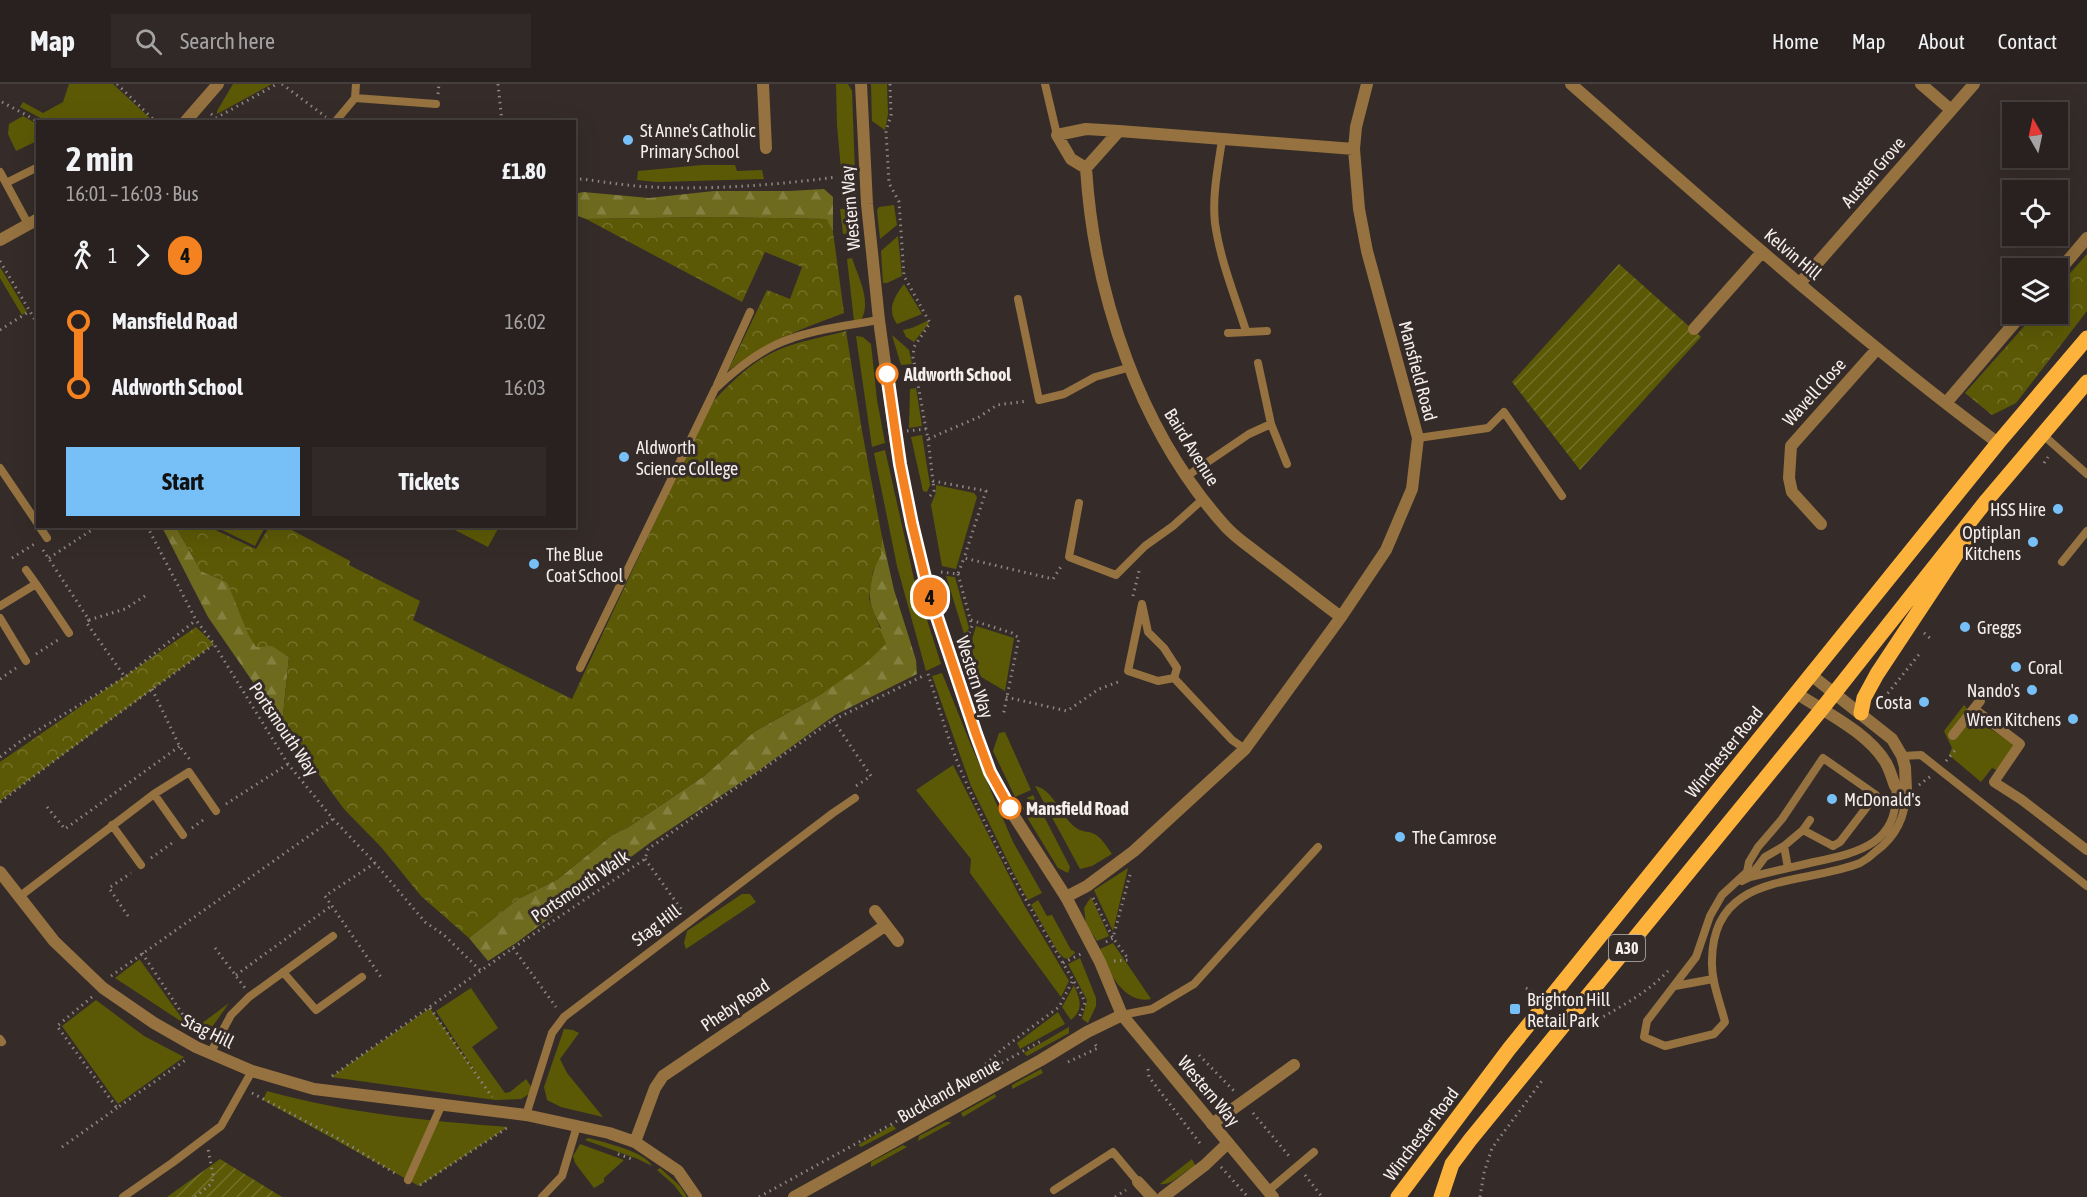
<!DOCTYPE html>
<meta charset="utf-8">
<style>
:root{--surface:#28211f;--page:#302928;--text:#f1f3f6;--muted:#a5a3a4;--line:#443e3d;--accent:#77c0f7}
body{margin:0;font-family:"Asap Condensed",sans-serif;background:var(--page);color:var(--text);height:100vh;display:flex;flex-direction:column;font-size:22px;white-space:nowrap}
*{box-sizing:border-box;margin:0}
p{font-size:20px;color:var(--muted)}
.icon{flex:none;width:33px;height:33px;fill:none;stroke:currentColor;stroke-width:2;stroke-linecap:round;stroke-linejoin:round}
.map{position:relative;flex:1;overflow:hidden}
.details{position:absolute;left:36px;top:36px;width:540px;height:408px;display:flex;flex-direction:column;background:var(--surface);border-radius:0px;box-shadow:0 6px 24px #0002,0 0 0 2px var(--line)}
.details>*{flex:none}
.badge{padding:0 12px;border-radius:20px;font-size:21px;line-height:39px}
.needle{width:39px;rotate:351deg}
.fabs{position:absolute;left:2002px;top:18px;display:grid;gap:12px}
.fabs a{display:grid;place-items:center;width:66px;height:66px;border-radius:0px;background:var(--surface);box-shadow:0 6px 24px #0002,0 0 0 2px var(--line);font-size:30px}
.map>.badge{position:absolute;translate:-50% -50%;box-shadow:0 0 0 3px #fff}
.legs{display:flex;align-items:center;gap:9px;height:66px;padding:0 30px;font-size:20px}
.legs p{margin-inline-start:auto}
.summary{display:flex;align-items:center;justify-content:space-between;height:102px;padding:0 30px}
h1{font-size:33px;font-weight:700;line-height:45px}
.button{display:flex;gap:12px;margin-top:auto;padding:12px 30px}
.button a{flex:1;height:69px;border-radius:0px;background:var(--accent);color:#111;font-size:24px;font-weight:700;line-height:69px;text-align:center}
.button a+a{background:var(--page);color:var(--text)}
ul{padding:0 30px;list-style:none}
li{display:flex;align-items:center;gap:21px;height:66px;font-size:22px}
li i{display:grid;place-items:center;width:9px;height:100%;margin:0 8px;background:currentColor}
li i::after{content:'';width:15px;height:15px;margin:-8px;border:4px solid;border-radius:50%;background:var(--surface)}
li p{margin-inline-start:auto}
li:first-child i{background:linear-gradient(#0000 50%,currentColor 0)}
li:last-child i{background:linear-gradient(currentColor 50%,#0000 0)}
header{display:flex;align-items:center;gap:36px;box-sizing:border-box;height:84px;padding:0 30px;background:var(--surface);border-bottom:2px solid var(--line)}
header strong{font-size:28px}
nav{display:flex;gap:33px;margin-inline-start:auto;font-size:21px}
.search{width:420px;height:54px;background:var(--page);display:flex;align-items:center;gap:15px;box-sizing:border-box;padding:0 21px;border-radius:0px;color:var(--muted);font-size:22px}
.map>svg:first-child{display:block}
</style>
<header>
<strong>Map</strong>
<div class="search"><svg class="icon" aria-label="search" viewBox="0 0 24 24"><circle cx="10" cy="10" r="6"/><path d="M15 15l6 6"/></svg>Search here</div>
<nav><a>Home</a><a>Map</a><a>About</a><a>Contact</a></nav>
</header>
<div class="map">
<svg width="2087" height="1113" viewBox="0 0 2087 1113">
<defs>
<pattern id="forest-firs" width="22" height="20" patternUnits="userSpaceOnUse" patternTransform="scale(1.5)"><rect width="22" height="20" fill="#6f6b1e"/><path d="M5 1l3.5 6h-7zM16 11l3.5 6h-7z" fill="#84803f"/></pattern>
<pattern id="park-crowns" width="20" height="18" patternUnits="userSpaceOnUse" patternTransform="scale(1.5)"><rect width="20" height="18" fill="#5c5906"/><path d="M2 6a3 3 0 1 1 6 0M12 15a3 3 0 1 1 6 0" fill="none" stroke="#74712a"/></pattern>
<pattern id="garden-furrows" width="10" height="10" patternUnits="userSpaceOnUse" patternTransform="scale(1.5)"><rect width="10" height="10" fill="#5c5906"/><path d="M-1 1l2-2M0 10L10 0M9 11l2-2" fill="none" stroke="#74712a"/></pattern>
</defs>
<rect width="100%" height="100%" fill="#352c29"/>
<path fill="#5c5906" d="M69 0H113L153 37H46L20 23 23 18 43 29 63 18Z
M233 0H272L217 30V27Z
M836 0H848L852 7 856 116 844 119 837 41Z
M871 0H887L888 30 885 46 872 37Z
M23 32 37 40V57L16 67 8 50 9 40Z
M702 81H735L737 87 762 86 764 95 657 98 637 96 638 87Z
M894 121 897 141 880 155 877 126 879 123Z
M840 125H855L856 133 852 149 843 150Z
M898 152 902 192 887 199H883L881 167Z
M852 174C858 193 872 217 861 236L854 237 847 175Z
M0 183 27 228 22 231 0 194Z
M904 200 922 230 897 240C886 225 895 212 904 200Z
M927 237 929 239 914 258 906 253 903 246 912 244Z
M892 251 909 266 912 280 901 281Z
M856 252 863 253 871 260 877 316 885 359 872 363Z
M916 304 922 342 909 344 910 305Z
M922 351 930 401 927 408 923 407 911 353Z
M885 366 914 495 941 580 926 587 897 482 874 369Z
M936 401 974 409 977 413 956 485 942 482 931 421 936 408Z
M216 443H265L255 462Z
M449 443 499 442V443L488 463Z
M946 492 955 493 969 544 965 553Z
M976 542 1014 554 1005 607 971 587 967 573Z
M942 589 971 661 1013 758 1042 809 1028 816 1013 788 971 702 932 592Z
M1964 621 1976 635 2017 663 1997 686 1992 684 1981 698 1949 671 1952 664 1944 647Z
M1005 648 1031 706 1015 713 993 667 999 649Z
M953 681 1024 821 1069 897 1061 913 970 789 971 775 916 706Z
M1035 702C1055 706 1061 735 1078 745 1082 748 1088 747 1092 749 1100 751 1107 763 1112 770L1092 782 1080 785Z
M1033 711 1070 783 1068 789 1058 784 1025 730 1023 724 1029 719 1027 714Z
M1128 784 1113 847 1094 806Z
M742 810H750L756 818 686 865 684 859 687 847Z
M1091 813 1109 852 1097 857 1086 840 1084 824Z
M1038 816 1047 832 1052 831 1071 866 1074 867 1075 869 1068 875 1064 874 1058 868 1031 821Z
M1113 859 1151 915C1123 921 1108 885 1098 866Z
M1080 874 1096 914V922L1088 939 1082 935 1087 916 1068 880Z
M140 875V876L184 937 182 938 115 894Z
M1074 901C1080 916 1084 925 1071 936L1062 923Z
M471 904 498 944 472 963 505 1009 510 1008 526 995 534 1007 521 1015 495 1016 331 993 430 924 478 992 436 927Z
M96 916 144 952 184 973 118 1020 62 942Z
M229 919 210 946 203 947 197 943Z
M1058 928 1065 940 1020 965 1017 959Z
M1069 943V949L1027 972 1024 969Z
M564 945 573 946 579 949 560 975 567 989 603 1033 561 1023 547 1016 544 1003Z
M1041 985 1043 989 1012 1005V1001Z
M987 989V993L953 1013 952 1010Z
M267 1007C345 1029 428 1037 508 1043L419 1102 263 1016Z
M995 1010 996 1013 963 1033 961 1029Z
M946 1038H950L951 1039 918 1057 919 1052Z
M893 1041 896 1045 861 1063 858 1061Z
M588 1054C603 1058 646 1068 652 1082L638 1075 585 1056Z
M580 1060 624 1076 604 1094V1098L594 1104 575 1079 573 1072Z
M903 1061 907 1063 871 1083V1078Z
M1192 1075 1196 1083C1182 1086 1174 1102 1160 1100Z
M660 1084 680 1102 687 1113H683L674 1101 657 1086Z"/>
<path fill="url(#forest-firs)" d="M824 105 833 113V148L826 135 715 133 586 135 575 131 574 110 583 108 649 114 714 107H789Z
M162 443H176L201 487 227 498C240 528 261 555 289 573L282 640 208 533Z
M882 453 894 506 916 576 917 590 835 631 758 687 651 758 516 859 488 877 469 854 518 815 558 795 612 751 627 744 704 692 754 648 823 609 881 544C877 535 870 523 870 513 869 491 880 475 882 453Z"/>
<path fill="url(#park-crowns)" d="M715 133 827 135 833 148 844 229C802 244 764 260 728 287L767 206 790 215 802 183 765 168 742 218 586 135Z
M2087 170V227L2016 319 1992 331 1965 309 2035 230H2058V203Z
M846 247 862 347 882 453 881 471 873 487 869 515 886 560 866 579 823 609 754 648 704 692 627 744 612 751 558 795 518 815 469 854 421 812 382 764 344 725 282 640 289 573 272 562 256 563 248 550 227 498 201 487 176 443H209L256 465 269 443H286L350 477 349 481 420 517 413 536 572 615 710 321C730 299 751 278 778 266 800 257 824 253 846 247Z
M196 543 214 560 0 717V678Z"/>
<path fill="url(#garden-furrows)" d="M1619 180 1701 253 1580 386 1512 298Z
M220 1075 282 1113H167Z"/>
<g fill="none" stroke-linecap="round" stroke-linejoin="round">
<path stroke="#8e8684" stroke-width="3" stroke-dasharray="1.5 4.5" stroke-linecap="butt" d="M117 0 156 38
M282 0 326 33
M498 0 502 38
M890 0 891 31 886 47 889 99 899 118 904 192 930 239 914 263 913 273 926 345
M438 10 439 0
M2 18 39 38
M211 30 216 34 277 0
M574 96 582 95C605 98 628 102 651 103 713 106 775 101 837 93
M0 177 38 241
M0 246 30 227
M907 347 926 345 928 355 979 333 997 321 1028 317
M928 355 933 397 986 407 964 474
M2044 379 2048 373
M930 412 934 407 933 397
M147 442 196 536 214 560 288 680 333 735 375 779 425 838 444 851 482 888
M43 466 89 536 86 538 125 593
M12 474 36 459
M49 474 98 442
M941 488 958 490 964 474 1053 495 1062 481
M958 490 972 542 964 562
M1133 512 1139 487
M89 536 125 525 145 512
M971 536 1012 549 1019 554 1003 632
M1924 549 1932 556
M36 570 58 556
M928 590C938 620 947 652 959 682 993 762 1036 835 1081 909L1085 919 1079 934
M0 595 16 584
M152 605 180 663 191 677
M1006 613 1067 627 1099 605 1121 597
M1884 614 1921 568
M833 636 871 692 856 702
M0 673 22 656 125 593 196 536
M1946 677 1957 664
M1919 701 1931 692
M0 718 71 664 213 561
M226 720 288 680
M47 723 65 745 180 662
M192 744 206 734
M151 774 175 757
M645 775 684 829
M375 779 325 812 383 896
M1093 814 1113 854 1129 876
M128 832 109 804 131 789
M1106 858 1113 854 1131 787
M215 864 245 904
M513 864 556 923
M142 869 191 943
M1114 877 1128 876
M1063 879 1081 870
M236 891 331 822
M111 892 333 735
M1526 904 1533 908
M92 913 57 942 117 1024 187 975
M430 924 492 1013
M1587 937 1594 938C1620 923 1647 909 1668 887
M1199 971 1235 1008
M1068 978 1098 964 1094 959
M1148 985 1149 993 1202 1062
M332 992 513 864 645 775 648 765 833 636 925 591
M972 992 1005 963 1059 923 1073 896
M252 1009 339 1055 398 1091
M944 1011 1043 956
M1253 1029 1289 1072
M62 1063 117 1024
M618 1070 632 1075
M1221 1083 1248 1113
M1305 1091 1322 1113
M420 1101 507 1044
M195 1113 212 1099 213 1091 208 1065
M759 1113 928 1020
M1115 1113 1126 1106
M1480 1113 1484 1089 1492 1064 1544 994"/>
<path stroke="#95723f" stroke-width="8" d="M1045 0 1057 51
M355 14 436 20
M335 38 355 14 356 0
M1222 56C1218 83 1212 112 1215 139 1220 176 1235 212 1246 247
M0 88 28 140
M6 99 38 83
M1018 215 1039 316 1064 310 1095 293 1131 283
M1228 249 1267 247
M1258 279 1271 340 1287 380
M717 301 750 228
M2042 350 2087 390
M1418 354 1488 344 1504 328 1562 412
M0 384 38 440
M1187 392 1249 350 1271 340
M1079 419 1069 473 1116 491 1145 462 1173 442 1203 415
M39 442 47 454
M2062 478 2087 447
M26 486 36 500
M1142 520 1148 548 1164 564 1177 584 1174 594 1158 597 1128 587Z
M0 522 36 500 69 549
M0 534 26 577
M580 584 715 305C733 288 752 272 775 261 806 246 845 242 879 236
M1174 594 1232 656 1245 665
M1902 672 1921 671 2087 802
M154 710 183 751
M112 741 141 781
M1803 746 1833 762 1840 758 1876 711 1823 674 1782 735 1758 763 1749 778 1747 788 1722 811 1710 832 1696 873 1647 937 1644 953 1665 962 1714 950 1725 938C1720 918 1711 897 1712 876 1713 787 1802 802 1860 779 1866 776 1871 772 1875 768 1896 753 1906 732 1906 706
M1784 762 1788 784
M1750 793 1765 773 1784 762 1803 746 1810 736
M1742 797 1750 793C1772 788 1793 783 1814 778 1858 769 1902 759 1895 702
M19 813 154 710 189 688 216 727
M283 888 316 926 362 893
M1675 902 1713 895
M1122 931 1152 925 1194 900 1318 763
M0 955 2 958
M211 968 231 931 249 913 333 852
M526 1031 552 949 564 933 833 729 855 714
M408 1096 442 1020
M1054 1106 1113 1068 1138 1098
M1268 1107 1314 1068
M123 1113 172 1079 221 1042 252 987
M542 1113 562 1092 577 1042"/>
<path stroke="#95723f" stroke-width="10" d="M1975 626 2020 660 1994 698 2022 716 2087 766
M1953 651 1980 617"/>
<path stroke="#95723f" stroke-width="12" d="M763 0 766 64
M1571 0C1711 123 1849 248 1998 359
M1921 0 1951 26
M185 38 218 0
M1086 84 1071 75 1057 51 1086 45 1119 47
M0 156 38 135
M2058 188 2087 154
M1800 199 1974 0
M1694 245 1762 168
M1946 319 2022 230
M1821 440 1792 408 1789 394 1791 362 1877 265
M1341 533C1314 513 1288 492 1261 472 1250 463 1236 454 1226 443 1140 348 1094 211 1086 84L1119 47 1354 65
M1811 591 1892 655 1902 672 1905 683 1906 706
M1796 609C1825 628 1869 649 1886 679 1890 686 1892 694 1895 702
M0 788 54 857 103 904 154 939 196 963 252 987 314 1005 526 1031 609 1049 635 1058 678 1087 696 1113
M1066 813 1087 802 1134 767 1245 665 1341 533 1386 466 1412 405 1418 354 1367 167 1359 125 1354 65 1356 43 1367 0
M875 827 898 857
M1212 1040 1294 981
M635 1058 655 1004 663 992 886 841
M1138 1098 1152 1113
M794 1113 1041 976 1087 948 1122 931
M1163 1113 1205 1081 1228 1059"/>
<path stroke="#95723f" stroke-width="12" d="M861 0 867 120 879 236 896 360 912 440 928 506 969 631 990 688 1014 732 1066 813 1100 878 1122 931 1273 1113"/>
<path stroke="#fdb33b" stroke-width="15" d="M1861 629 1864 614 1877 590 1971 448
M1398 1113 1509 965 1998 359 2087 254
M1441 1113 1452 1080 1470 1056 1821 626 1987 416 2087 298"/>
</g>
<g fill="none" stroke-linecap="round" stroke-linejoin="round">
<g stroke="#fff" stroke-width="14">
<path id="line-1" d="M887 290 900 380 912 440 928 506 976 650 990 688 1010 724"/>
</g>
<use href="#line-1" stroke="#f58220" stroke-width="9"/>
</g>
<g fill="#77c0f7" stroke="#352c29" stroke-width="2">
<circle cx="628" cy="56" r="6"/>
<circle cx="624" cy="373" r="6"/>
<circle cx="2058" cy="425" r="6"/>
<circle cx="2033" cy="458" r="6"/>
<circle cx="534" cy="480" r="6"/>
<circle cx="1965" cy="543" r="6"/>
<circle cx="2016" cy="583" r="6"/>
<circle cx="2032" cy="606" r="6"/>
<circle cx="1924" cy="618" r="6"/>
<circle cx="2073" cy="635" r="6"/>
<circle cx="1832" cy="715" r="6"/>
<circle cx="1400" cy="753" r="6"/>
<rect x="1509" y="919" width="12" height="12" rx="3"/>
</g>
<g fill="#fff" stroke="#f58220" stroke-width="3">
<circle cx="887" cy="290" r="10"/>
<circle cx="1010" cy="724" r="10"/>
</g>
<g text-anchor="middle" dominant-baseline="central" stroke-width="6" stroke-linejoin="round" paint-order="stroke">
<rect fill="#352c29" stroke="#bbb4b2" stroke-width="1.5" x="1609" y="851" width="36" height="26" rx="4.5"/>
<g font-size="16" font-weight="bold" fill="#f4eeec">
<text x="1627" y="864">A30</text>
</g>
<g font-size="18" fill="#f4eeec" stroke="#352c29" text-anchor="start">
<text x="640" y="46">St Anne's Catholic<tspan x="640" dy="21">Primary School</tspan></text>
<text x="636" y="363">Aldworth<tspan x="636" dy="21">Science College</tspan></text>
<text x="2046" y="425" text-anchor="end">HSS Hire</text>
<text x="2021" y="448" text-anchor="end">Optiplan<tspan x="2021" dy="21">Kitchens</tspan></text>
<text x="546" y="470">The Blue<tspan x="546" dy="21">Coat School</tspan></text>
<text x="1977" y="543">Greggs</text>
<text x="2028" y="583">Coral</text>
<text x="2020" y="606" text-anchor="end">Nando's</text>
<text x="1912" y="618" text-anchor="end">Costa</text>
<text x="2061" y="635" text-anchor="end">Wren Kitchens</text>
<text x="1844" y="715">McDonald's</text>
<text x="1412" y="753">The Camrose</text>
<text x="1527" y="915">Brighton Hill<tspan x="1527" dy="21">Retail Park</tspan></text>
</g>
<g font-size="18" fill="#f4eeec" stroke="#352c29">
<text transform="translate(1873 88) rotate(-49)">Austen Grove</text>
<text transform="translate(850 124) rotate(-95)">Western Way</text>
<text transform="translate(1793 170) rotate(40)">Kelvin Hill</text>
<text transform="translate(1418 287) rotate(75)">Mansfield Road</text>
<text transform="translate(1814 308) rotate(-48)">Wavell Close</text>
<text transform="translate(1192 363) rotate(58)">Baird Avenue</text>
<text transform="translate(975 593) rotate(72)">Western Way</text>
<text transform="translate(284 645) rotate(56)">Portsmouth Way</text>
<text transform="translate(1724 668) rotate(-51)">Winchester Road</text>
<text transform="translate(580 802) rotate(-34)">Portsmouth Walk</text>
<text transform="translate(656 841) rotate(-37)">Stag Hill</text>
<text transform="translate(735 921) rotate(-34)">Pheby Road</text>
<text transform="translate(208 947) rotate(26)">Stag Hill</text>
<text transform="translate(949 1006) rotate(-29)">Buckland Avenue</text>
<text transform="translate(1209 1007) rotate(50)">Western Way</text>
<text transform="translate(1421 1050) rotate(-53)">Winchester Road</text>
</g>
<g font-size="18" font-weight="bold" fill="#f4eeec" stroke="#352c29" text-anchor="start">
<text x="904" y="290">Aldworth School</text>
<text x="1026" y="724">Mansfield Road</text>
</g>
</g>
</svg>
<div class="fabs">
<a><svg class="needle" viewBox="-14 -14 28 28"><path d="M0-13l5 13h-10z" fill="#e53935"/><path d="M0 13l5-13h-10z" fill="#a5a3a4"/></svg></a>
<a><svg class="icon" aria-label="locate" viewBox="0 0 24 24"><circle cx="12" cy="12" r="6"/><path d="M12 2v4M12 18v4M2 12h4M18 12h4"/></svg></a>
<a><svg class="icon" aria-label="layers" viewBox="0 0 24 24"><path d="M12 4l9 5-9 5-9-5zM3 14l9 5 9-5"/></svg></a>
</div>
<b class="badge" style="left:930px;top:513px;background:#f58220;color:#111">4</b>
<section class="details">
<div class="summary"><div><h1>2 min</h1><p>16:01 – 16:03 · Bus</p></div><b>£1.80</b></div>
<div class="legs"><svg class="icon" aria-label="walk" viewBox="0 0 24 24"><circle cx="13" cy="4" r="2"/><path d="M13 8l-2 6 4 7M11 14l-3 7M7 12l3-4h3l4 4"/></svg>1<svg class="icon" aria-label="forward" viewBox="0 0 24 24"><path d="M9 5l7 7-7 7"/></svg><b class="badge" style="background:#f58220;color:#111">4</b></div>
<ul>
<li><i style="color:#f58220"></i><b>Mansfield Road</b><p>16:02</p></li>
<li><i style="color:#f58220"></i><b>Aldworth School</b><p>16:03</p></li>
</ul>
<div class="button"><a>Start</a><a>Tickets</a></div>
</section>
</div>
